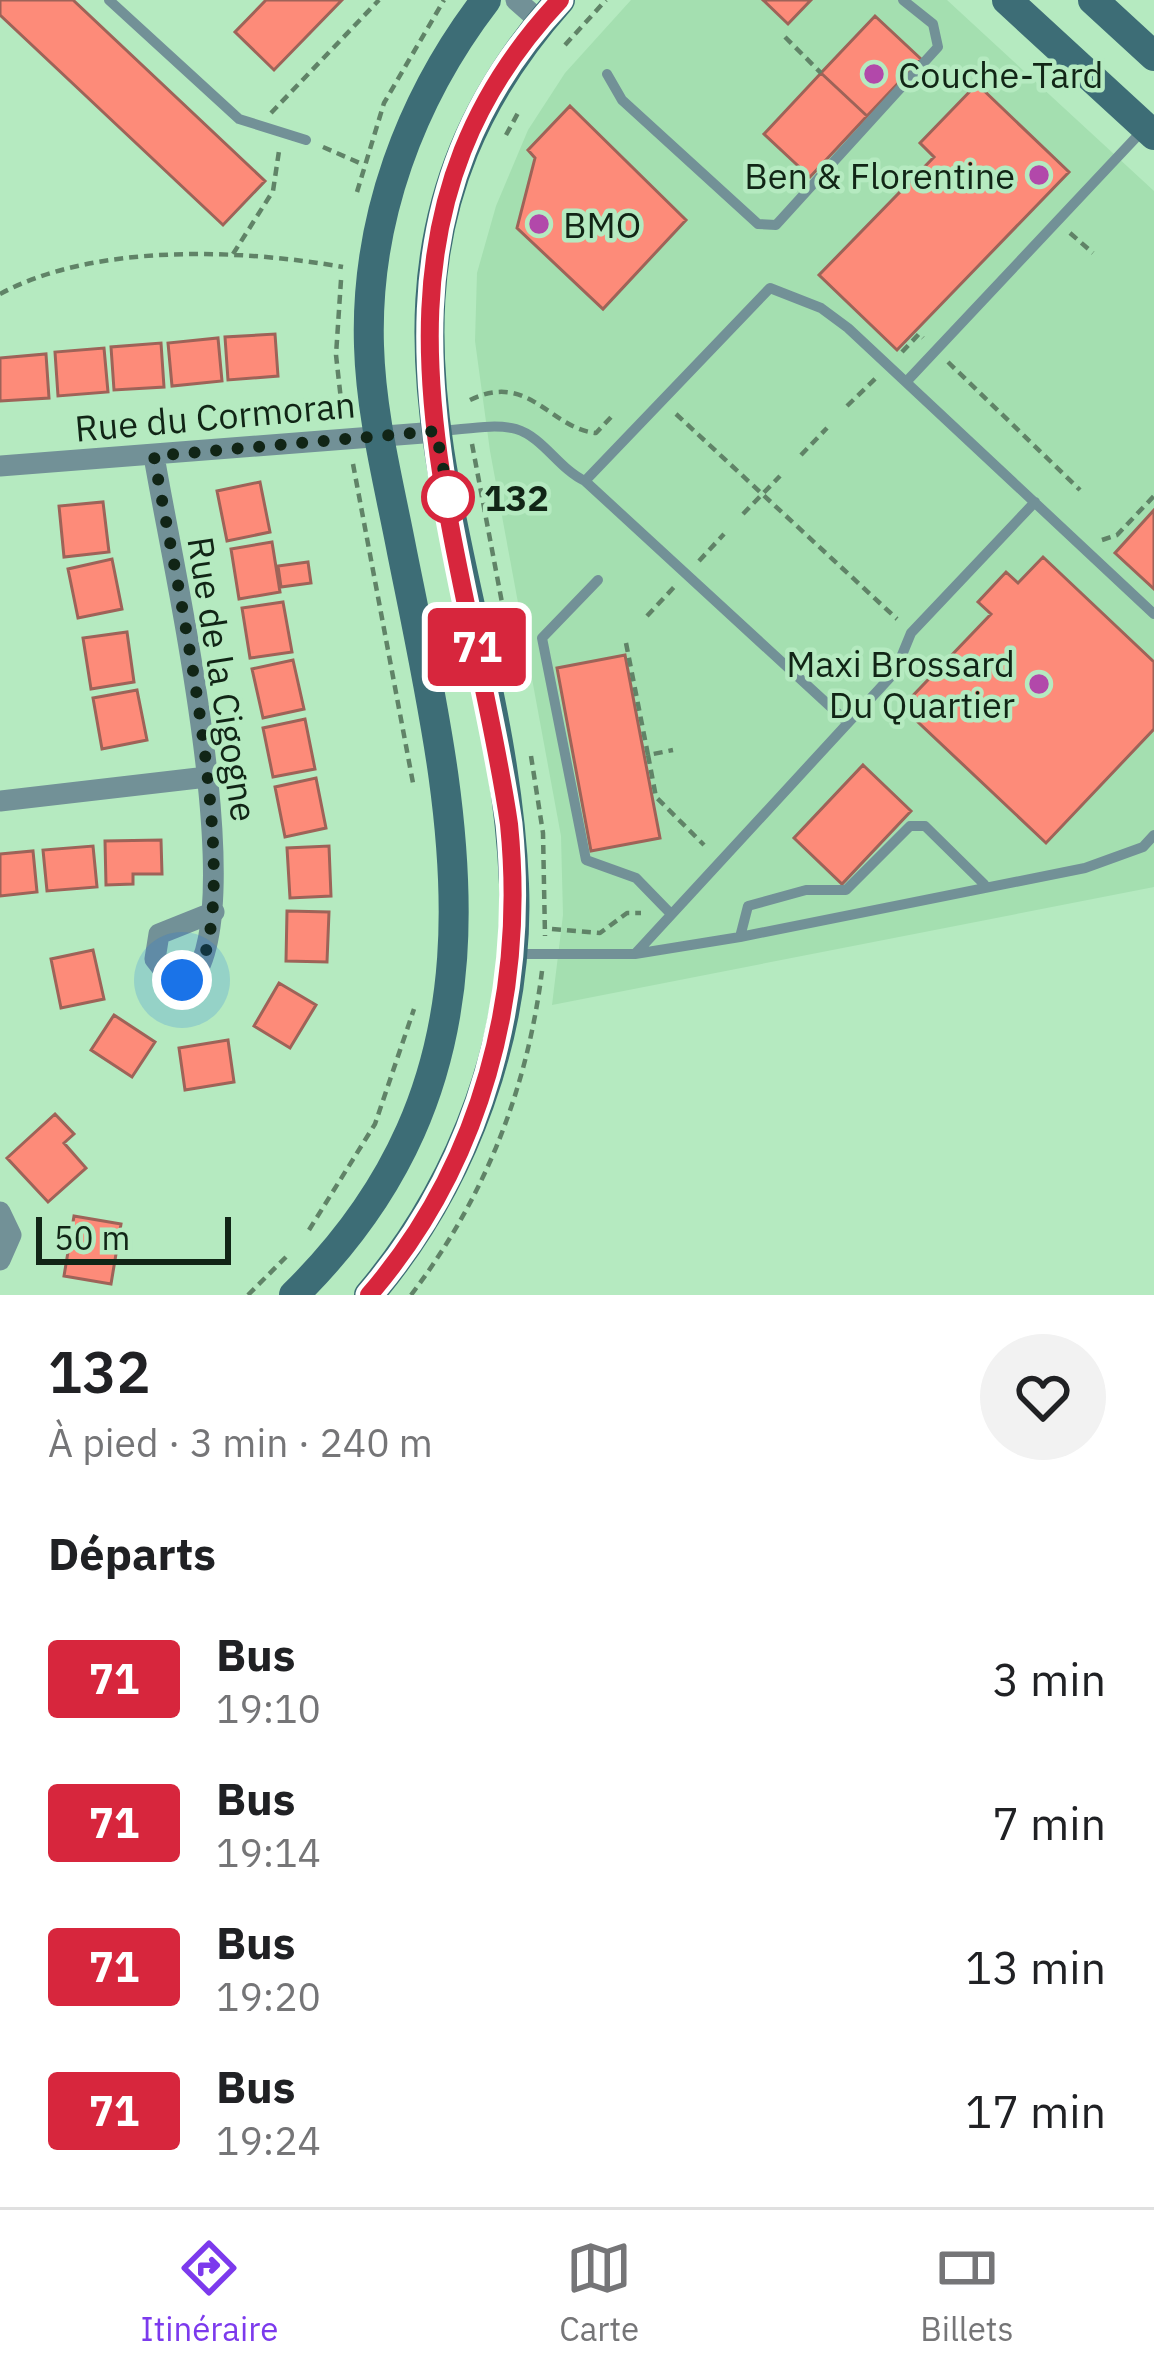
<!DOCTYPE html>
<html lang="fr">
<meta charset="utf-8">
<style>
:root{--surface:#fff;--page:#f2f2f2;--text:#202124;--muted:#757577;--line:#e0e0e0;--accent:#7c3aed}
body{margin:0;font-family:"IBM Plex Sans",sans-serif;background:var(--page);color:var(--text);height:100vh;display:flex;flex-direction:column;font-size:45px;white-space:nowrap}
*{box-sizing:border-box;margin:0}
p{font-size:39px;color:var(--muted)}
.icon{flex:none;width:66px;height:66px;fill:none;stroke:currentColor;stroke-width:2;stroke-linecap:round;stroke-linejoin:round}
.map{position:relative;height:1295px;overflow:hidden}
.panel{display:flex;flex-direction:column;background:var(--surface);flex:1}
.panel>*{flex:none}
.badge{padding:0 24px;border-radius:9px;font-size:42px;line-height:78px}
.scale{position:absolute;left:36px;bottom:30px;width:195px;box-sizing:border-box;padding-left:12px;border:6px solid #112516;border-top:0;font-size:33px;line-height:42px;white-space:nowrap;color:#112516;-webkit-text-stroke:9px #b5eac0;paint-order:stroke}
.you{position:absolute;width:60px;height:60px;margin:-30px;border:9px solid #fff;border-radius:50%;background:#1a73e8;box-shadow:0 0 0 18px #1a73e833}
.map>.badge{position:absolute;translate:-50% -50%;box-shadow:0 0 0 6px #fff}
h2{padding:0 48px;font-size:45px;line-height:108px}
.round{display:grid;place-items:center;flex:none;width:126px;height:126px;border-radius:63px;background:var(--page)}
.head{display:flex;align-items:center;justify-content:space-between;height:204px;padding:0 48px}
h1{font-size:57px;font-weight:600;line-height:90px}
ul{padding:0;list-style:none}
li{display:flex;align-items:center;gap:36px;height:144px;padding:0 48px}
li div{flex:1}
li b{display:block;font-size:45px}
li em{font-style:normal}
li .badge{min-width:132px;font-weight:700;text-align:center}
.tab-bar{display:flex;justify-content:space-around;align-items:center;height:168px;border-top:3px solid var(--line);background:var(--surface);font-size:33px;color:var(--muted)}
.tab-bar a{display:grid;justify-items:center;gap:6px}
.tab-bar .current{color:var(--accent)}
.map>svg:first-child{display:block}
</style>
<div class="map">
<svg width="1154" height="1295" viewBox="0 0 1154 1295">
<rect width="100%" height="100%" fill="#b5eac0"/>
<path fill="#a4dfb0" d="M631 0H947L1154 191V887L552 1005 563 915 561 836 490 451 475 341 477 273 496 206 528 130 565 73Z"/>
<path fill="#fd8b79" stroke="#9e6358" stroke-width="3" d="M0 0H73L265 181 223 225 0 15Z
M266 0H342L274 70 235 32Z
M763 0H811L788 24Z
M875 16 921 59 867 116 821 73Z
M821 73 867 116 810 177 764 134Z
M977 84 1069 172 897 350 819 275 934 157 920 143Z
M570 106 686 220 603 309 517 228 535 158 528 150Z
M275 334 278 376 228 380 225 337Z
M218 338 222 381 172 386 168 343Z
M161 343 164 387 114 390 111 347Z
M104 348 108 392 58 396 55 352Z
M46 354 49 398 0 401V358Z
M260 482 270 532 227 541 217 491Z
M103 502 109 552 64 557 59 506Z
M1154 510V589L1115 553Z
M272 542 280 592 239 599 231 549Z
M1043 557 1154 662V729L1046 843 902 707 991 614 978 602 1006 572 1018 583Z
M112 559 122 609 78 618 68 569Z
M308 562 311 583 281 587 278 566Z
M283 602 292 652 250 658 242 608Z
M127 632 134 682 91 689 83 638Z
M625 655 660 838 591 851 557 668Z
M293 660 304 709 263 718 252 669Z
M137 690 147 740 102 749 93 698Z
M305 719 315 769 273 777 263 728Z
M863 765 911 811 842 884 794 838Z
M316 778 326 828 285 837 275 787Z
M161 840 162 874H133V884L106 885 105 841Z
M93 846 97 887 47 891 43 850Z
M329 846 331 896 290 898 287 848Z
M33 851 37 892 0 896V854Z
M287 911 329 912 327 962 286 961Z
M93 950 104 999 61 1008 51 959Z
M279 983 316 1005 290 1048 254 1026Z
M114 1015 155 1042 132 1077 91 1050Z
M228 1040 234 1082 185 1090 179 1048Z
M55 1114 74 1134 64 1143 86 1168 48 1202 7 1158Z
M74 1216 121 1224 111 1284 64 1276Z"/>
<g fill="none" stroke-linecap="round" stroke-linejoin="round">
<path stroke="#608367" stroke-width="4.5" stroke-dasharray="9 6" stroke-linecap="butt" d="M785 37 821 73
M565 45 606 0
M271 113 379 0
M506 135 518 113
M323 147 362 164
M357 192 384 103 444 0
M1070 233 1093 253
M233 254 273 191 279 151
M341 280 336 355 343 418
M0 294C94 243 240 249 343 267
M902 352 919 334 923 338
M948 362 1080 490
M470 400C529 371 549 428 596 433L613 415
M847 406 876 378
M676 414 897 619
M472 444 510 645
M801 455 827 428
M353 464 413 783
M743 514 780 476
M1102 540 1117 535 1154 496
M699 561 724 534
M647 616 676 585
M626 643 648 755 673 750
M648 755 656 797 704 845
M531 756 543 833 545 936
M552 929 600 933 627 913H641
M309 1230 375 1124 414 1009
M248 1295 286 1257
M411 1295C484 1199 527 1091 542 971"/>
<path stroke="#729197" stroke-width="10" d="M109 0 239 119 306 140
M607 74 622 100 758 224 776 225 938 47 933 24 903 0
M907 381 1143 130
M439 431C462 430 494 423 516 429 543 437 559 469 585 481L846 721
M585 481 770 288 821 308 848 328 1154 614
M598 580 542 638 586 860 636 878 671 914
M740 937 748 906 806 890H846L910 826H925L984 884
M515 954H635L740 937 1085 868 1143 847 1154 835
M635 954 895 672 911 633 1035 502"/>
<path stroke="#729197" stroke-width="21" d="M516 0 541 22
M154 456C171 559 251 905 192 979L170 978 155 959 159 934 214 912
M0 466 436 432
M0 801 207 777
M0 1212 11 1235 0 1260"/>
<path stroke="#3d6d76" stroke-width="30" d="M1007 0 1154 135
M1093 0 1154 56
M294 1295C519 1074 457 825 402 552 389 484 371 416 369 346 365 221 410 99 486 0
M369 1295C464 1183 520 1031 514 884 501 561 304 288 560 0"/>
</g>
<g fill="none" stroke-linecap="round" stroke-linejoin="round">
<g stroke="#fff" stroke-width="27">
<path id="line" d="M369 1295C482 1164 526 993 509 824 467 537 329 245 560 0"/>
</g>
<use href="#line" stroke="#d7263d" stroke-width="18"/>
<path stroke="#112516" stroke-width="12" stroke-dasharray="0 21.6" d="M182 980 193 979C251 905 171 559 154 456L436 431 452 514 448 497"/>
</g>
<g fill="#b248aa" stroke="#b5eac0" stroke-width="4.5">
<circle cx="874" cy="74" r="12"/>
<circle cx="1039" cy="175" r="12"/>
<circle cx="539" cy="224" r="12"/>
<circle cx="1039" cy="684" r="12"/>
</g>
<circle fill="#fff" stroke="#d7263d" stroke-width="6" cx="448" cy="497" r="24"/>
<g text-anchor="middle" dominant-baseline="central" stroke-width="9" stroke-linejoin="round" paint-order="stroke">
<g font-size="36" fill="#112516" stroke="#b5eac0" text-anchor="start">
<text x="898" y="74">Couche-Tard</text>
<text x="1015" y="175" text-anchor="end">Ben &amp; Florentine</text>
<text x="563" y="224">BMO</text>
<text x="1015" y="663" text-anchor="end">Maxi Brossard<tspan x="1015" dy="41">Du Quartier</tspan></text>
</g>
<g font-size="36" fill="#112516" stroke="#b5eac0">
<text transform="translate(215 416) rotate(-5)">Rue du Cormoran</text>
<text transform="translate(223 679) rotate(81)">Rue de la Cigogne</text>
</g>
<g font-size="36" font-weight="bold" fill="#112516" stroke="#b5eac0" text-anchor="start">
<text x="484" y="497">132</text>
</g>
</g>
</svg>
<div class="scale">50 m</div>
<div class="you" style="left:182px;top:980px"></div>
<b class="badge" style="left:477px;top:647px;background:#d7263d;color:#fff">71</b>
</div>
<section class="panel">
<div class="head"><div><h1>132</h1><p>À pied · 3 min · 240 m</p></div><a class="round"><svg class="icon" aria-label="heart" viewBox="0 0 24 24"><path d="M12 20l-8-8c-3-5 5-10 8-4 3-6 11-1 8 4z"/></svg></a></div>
<h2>Départs</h2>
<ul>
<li><span class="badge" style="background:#d7263d;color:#fff">71</span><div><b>Bus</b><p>19:10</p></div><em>3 min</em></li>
<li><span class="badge" style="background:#d7263d;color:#fff">71</span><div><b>Bus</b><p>19:14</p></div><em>7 min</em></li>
<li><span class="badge" style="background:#d7263d;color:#fff">71</span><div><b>Bus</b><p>19:20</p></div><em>13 min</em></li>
<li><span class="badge" style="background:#d7263d;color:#fff">71</span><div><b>Bus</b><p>19:24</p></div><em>17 min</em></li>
</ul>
</section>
<nav class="tab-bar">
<a class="current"><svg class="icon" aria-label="directions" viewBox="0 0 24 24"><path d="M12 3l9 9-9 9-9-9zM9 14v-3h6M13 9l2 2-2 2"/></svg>Itinéraire</a>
<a><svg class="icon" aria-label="map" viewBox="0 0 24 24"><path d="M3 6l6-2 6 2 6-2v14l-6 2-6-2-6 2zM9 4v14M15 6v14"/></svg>Carte</a>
<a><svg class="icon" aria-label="tickets" viewBox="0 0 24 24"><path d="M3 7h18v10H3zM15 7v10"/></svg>Billets</a>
</nav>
